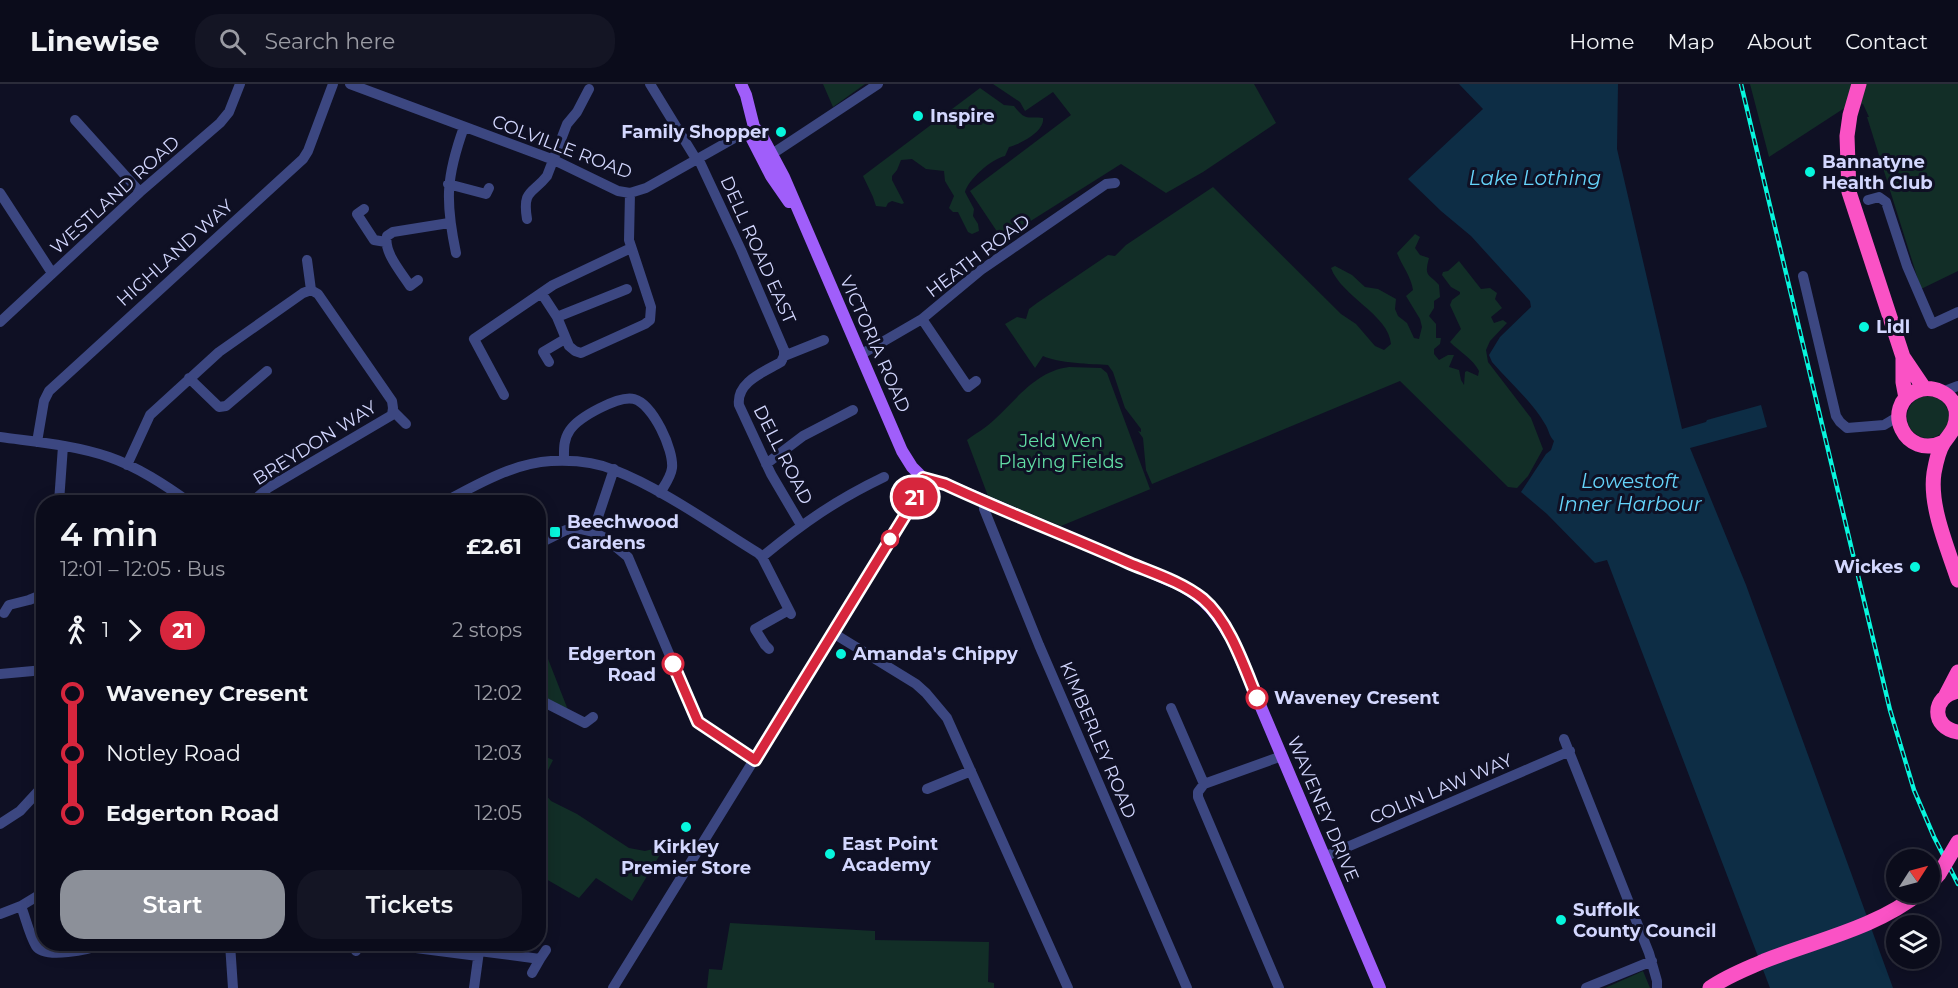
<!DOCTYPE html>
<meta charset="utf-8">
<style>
:root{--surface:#0b0c1b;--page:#141524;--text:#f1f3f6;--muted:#9a9ba3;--line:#2b2c3a;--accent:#8c9099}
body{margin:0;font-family:Montserrat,sans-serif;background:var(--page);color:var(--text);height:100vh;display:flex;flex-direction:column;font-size:22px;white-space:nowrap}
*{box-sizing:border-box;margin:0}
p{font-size:20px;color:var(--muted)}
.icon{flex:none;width:33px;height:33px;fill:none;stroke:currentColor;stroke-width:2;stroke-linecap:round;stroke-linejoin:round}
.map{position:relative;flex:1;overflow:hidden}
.sheet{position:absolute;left:36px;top:411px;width:510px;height:456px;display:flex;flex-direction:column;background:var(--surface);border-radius:24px;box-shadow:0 3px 15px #0003,0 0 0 2px var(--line)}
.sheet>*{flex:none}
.badge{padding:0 12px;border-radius:20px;font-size:21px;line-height:39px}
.needle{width:39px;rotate:54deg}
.tools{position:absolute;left:1886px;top:765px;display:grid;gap:12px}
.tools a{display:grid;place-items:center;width:54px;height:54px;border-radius:50%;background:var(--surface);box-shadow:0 3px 15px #0003,0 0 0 2px var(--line);font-size:30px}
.map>.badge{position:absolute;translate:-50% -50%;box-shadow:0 0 0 3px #fff}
.legs{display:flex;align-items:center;gap:9px;height:66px;padding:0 24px;font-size:20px}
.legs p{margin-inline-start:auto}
.overview{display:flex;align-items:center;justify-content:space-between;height:102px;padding:0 24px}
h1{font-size:33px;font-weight:600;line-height:45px}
.button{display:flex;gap:12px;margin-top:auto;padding:12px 24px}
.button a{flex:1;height:69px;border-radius:24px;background:var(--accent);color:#fff;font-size:24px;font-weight:600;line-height:69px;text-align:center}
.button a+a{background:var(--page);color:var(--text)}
ul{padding:0 24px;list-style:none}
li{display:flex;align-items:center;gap:21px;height:60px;font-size:22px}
li i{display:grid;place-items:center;width:9px;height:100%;margin:0 8px;background:currentColor}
li i::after{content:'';width:15px;height:15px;margin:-8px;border:4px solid;border-radius:50%;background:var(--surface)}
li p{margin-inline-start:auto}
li:first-child i{background:linear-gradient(#0000 50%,currentColor 0)}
li:last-child i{background:linear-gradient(currentColor 50%,#0000 0)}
header{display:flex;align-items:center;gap:36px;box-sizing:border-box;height:84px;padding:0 30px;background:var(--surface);border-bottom:2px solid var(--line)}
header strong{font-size:28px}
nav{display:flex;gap:33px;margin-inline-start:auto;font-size:21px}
.search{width:420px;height:54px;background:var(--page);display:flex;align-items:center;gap:15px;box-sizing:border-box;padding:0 21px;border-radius:24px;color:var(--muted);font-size:22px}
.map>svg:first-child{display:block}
</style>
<header>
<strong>Linewise</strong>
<div class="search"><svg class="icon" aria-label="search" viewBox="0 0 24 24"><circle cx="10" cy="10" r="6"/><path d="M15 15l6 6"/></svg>Search here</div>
<nav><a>Home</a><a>Map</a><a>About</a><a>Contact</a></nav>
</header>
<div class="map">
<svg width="1958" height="904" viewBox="0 0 1958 904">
<rect width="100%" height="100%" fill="#0f1024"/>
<path fill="#122e27" d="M823 0H865L833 23Z
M993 0H1254L1276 39 1203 88 1166 109 1121 80 1002 155 970 107 1071 31 1053 8 1025 27 1020 18Z
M1750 0H1958V187L1921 205 1867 33H1869L1863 20 1843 25 1769 73Z
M980 4 1004 21 1014 22C1026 38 1027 32 1043 34 1045 47 1021 60 1009 63L1005 72C991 75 968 96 965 108L974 125 973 132 978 140 979 147 972 150 968 148 958 128H953L949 124 954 112 945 97 944 87 926 85 912 75 901 76 897 86 892 92V96L904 119 902 120 892 117 888 119 886 123 876 122 873 113 863 92Z
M1213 103 1341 230 1356 240 1375 262 1384 266 1391 260C1389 231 1341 212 1331 184L1335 182 1352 191 1365 203 1378 205 1396 215 1395 225 1398 232 1407 239 1414 254 1419 255 1422 243 1420 235 1406 212 1413 206C1411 192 1402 182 1397 169L1415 150 1420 153 1415 164 1420 171 1429 174C1424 193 1428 189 1439 201L1440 213 1434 217V224L1429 232 1436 240V254H1441L1440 260 1434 265V270L1439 276 1448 271H1454L1449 283 1459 286 1461 296 1464 301 1465 288 1467 287 1478 292 1479 287C1473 275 1460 268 1450 258L1461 245 1450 221 1452 216 1460 210V208L1451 203 1442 191 1443 188 1448 187 1459 177 1481 205 1490 204 1497 209 1495 215 1502 224 1491 233 1494 239 1503 236 1507 239 1490 257 1486 266 1488 278 1531 334 1543 365 1528 392 1517 404 1508 403 1400 297 1152 400 1146 386 1143 354 1138 347 1141 348V345L1125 324 1113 288 1108 281C1092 280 1057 279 1043 272L1035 284 1005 240 1017 233 1026 235 1029 225 1037 219 1108 171 1115 172 1126 161Z
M1069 283 1101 284 1107 289 1150 405 1153 404 1061 442 988 412 967 356C976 349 986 344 994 336 1017 315 1036 287 1069 283Z
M1907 333a21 21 0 1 1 42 0a21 21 0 1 1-42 0Z
M539 555 541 557 568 626 539 611Z
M538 669 553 676 547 688 544 709 551 717 577 730 629 764 645 767 661 763V769L632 817 596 794 579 814 539 791Z
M730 839 875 847V856L989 858 988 898 994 899V904H707L709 885 722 886Z
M1643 887 1650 904H1605Z"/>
<path fill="#0d2d45" d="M1459 0H1618L1617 65 1682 345 1706 338 1707 336 1761 321 1767 343 1690 364 1746 501 1893 904H1770L1607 476 1595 479 1547 430 1521 408 1546 370 1551 366 1554 357C1549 352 1549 346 1545 340 1532 317 1509 298 1492 278L1489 271 1500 253 1531 223 1530 217 1471 152 1441 127 1408 95 1483 25Z"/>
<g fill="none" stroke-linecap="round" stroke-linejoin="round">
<path stroke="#3c4781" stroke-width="10" d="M350 0 554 76 618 107 630 109 646 104 754 43
M650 0 696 75
M75 36 140 108
M772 70 878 0
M698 74 741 166 784 266V272
M448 100 486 110 489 104
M0 109 52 189
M1868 116 1879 113 1886 118 1907 182 1932 240 1958 228
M364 125 357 130 374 156 386 158
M527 135C522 105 533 110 547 92L567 40 577 28 589 5
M456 169C445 117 446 93 464 43
M307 176 311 206
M1803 192 1836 332 1840 338 1847 344 1884 341 1899 332
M418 196 410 202C402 189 383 168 387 152L393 148 449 139
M542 210 557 233 569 262 575 267 581 269 645 240 650 236 651 223 629 156 630 109
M557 233 627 205
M922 235 968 303 976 297
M0 238 140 108 220 39 229 28 240 0
M860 271 922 235 981 186 1106 100 1115 99
M549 278 543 268 565 255
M189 294 219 323 226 322 267 287
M1942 308 1958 302
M504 311 474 255 553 201 631 164
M393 327 406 340
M0 353C36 358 74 361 109 373 138 383 165 401 189 418
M37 358 44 317 49 307 303 75 308 67 333 0
M564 377C564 366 563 356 570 346 579 333 619 311 634 315 653 320 674 366 672 384 671 393 664 402 660 409
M766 380 803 352 853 326
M127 381 150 331 219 268 303 209 311 206 318 210 392 317 393 324 392 331 268 404 252 418
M59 418 63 362
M444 418C477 401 513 379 551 377 571 376 596 378 614 386 661 404 714 442 758 469L762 473 791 530
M984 419V425L1039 561 1187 904
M801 441 771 390 739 321C736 298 764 288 781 278L784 272 824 256
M593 448 614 385
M538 460 566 446 580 445 593 448 605 454 628 473 698 638 755 676
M762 473C803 439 836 416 884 393
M4 529 9 521 29 516 44 510
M833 549 916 600 926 609 947 634 1068 904
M769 565 765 561 755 545 789 526
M0 590 44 586
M538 615 585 639 593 633
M1171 624 1204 700
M1564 655 1649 869 1657 897V904
M927 705 971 687
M0 740 20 727 44 701
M1324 773 1570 667
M21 822C26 835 29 850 36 862 45 876 90 865 103 860
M0 830 21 822 44 808
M230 860 233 904
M385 860 478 872
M356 867 357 860
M479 867 540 875 546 866
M532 889 540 875
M474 904 480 860
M613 904 909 425 923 394
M1279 904 1198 713V708L1204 700 1282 672
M1586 904 1652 877"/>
<path stroke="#a05efa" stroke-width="12" d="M741 0 746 11 754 43 752 55 771 92 789 118
M754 43 761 50 784 93 902 367 912 383 923 394 945 400 1178 500C1207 515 1217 531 1233 557L1380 904"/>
<path stroke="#fa52c5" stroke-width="15" d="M1859 0 1850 31 1847 52 1849 108 1903 273 1924 304
M1903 273V298L1906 314
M1944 358C1904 377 1881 322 1916 307 1932 300 1952 309 1956 326 1958 341 1952 348 1944 358 1938 367 1936 378 1934 389 1929 422 1948 465 1958 496
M1958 607C1931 612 1931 644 1958 648
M1946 611 1958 588
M1710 904C1727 892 1746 885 1764 877 1817 856 1876 844 1921 808"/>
<g stroke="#07f6dd" stroke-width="4.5">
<path id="rail" d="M1741 0 1890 626 1914 706 1934 753 1958 800"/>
</g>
<use href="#rail" stroke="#0f1024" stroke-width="2" stroke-dasharray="7" stroke-linecap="butt"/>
<path stroke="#fa52c5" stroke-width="15" d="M1929 801 1939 790 1958 758"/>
</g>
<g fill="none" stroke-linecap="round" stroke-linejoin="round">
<g stroke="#fff" stroke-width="14">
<path id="line-1" d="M673 580 698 638 755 676 909 425 923 394 945 400C1005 428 1068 452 1129 479 1153 489 1182 498 1203 515 1229 537 1244 582 1257 614"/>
</g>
<use href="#line-1" stroke="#d7263d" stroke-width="9"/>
</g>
<g fill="#07f6dd" stroke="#0f1024" stroke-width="2">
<circle cx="918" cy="32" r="6"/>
<circle cx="781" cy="48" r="6"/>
<circle cx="1810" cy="88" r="6"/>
<circle cx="1864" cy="243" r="6"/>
<rect x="549" y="442" width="12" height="12" rx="3"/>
<circle cx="1915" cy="483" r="6"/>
<circle cx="841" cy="570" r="6"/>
<circle cx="686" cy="743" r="6"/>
<circle cx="830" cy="770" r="6"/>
<circle cx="1561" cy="836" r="6"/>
</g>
<g fill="#fff" stroke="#d7263d" stroke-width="3">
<circle cx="890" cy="455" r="8"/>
<circle cx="673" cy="580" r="10"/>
<circle cx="1257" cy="614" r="10"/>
</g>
<g text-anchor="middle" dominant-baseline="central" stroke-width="6" stroke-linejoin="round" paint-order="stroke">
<g font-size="18" font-weight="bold" fill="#d3d7fe" stroke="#0f1024" text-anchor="start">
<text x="930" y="32">Inspire</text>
<text x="769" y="48" text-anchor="end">Family Shopper</text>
<text x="1822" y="78">Bannatyne<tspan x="1822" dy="21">Health Club</tspan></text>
<text x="1876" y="243">Lidl</text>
<text x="567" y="438">Beechwood<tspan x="567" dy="21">Gardens</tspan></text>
<text x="1903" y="483" text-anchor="end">Wickes</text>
<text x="853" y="570">Amanda's Chippy</text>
<text x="842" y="760">East Point<tspan x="842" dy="21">Academy</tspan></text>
<text x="686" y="763" text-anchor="middle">Kirkley<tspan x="686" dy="21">Premier Store</tspan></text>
<text x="1573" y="826">Suffolk<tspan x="1573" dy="21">County Council</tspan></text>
</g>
<g font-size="18" fill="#d3d7fe" stroke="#0f1024">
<text transform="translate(562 63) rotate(21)">COLVILLE ROAD</text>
<text transform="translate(115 111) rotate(-42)">WESTLAND ROAD</text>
<text transform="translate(758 166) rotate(66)">DELL ROAD EAST</text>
<text transform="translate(175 169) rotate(-42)">HIGHLAND WAY</text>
<text transform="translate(978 172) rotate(-37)">HEATH ROAD</text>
<text transform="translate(875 260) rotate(66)">VICTORIA ROAD</text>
<text transform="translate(315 359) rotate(-32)">BREYDON WAY</text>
<text transform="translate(783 371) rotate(63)">DELL ROAD</text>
<text transform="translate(1098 656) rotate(67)">KIMBERLEY ROAD</text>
<text transform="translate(1441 705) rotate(-23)">COLIN LAW WAY</text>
<text transform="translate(1323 725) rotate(67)">WAVENEY DRIVE</text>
</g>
<g font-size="18" fill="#61dca4" stroke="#0f1024">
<text x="1061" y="357">Jeld Wen<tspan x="1061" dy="21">Playing Fields</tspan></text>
</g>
<g font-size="18" font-weight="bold" fill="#d3d7fe" stroke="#0f1024" text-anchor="end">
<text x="656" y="570">Edgerton<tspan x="656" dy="21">Road</tspan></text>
<text x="1274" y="614" text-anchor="start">Waveney Cresent</text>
</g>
<g font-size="20" font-style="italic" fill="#65d3fa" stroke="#0f1024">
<text x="1535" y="94">Lake Lothing</text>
<text x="1630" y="397">Lowestoft<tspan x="1630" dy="23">Inner Harbour</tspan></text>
</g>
</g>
</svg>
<div class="tools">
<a><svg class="needle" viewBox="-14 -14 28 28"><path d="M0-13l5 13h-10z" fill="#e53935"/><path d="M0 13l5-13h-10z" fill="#9a9ba3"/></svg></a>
<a><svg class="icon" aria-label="layers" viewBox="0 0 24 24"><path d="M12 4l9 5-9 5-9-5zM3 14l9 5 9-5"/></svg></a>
</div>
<b class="badge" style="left:915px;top:413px;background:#d7263d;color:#fff">21</b>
<section class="sheet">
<div class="overview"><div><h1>4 min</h1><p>12:01 – 12:05 · Bus</p></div><b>£2.61</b></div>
<div class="legs"><svg class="icon" aria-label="walk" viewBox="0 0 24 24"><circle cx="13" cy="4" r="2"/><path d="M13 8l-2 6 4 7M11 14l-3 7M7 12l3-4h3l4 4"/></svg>1<svg class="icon" aria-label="forward" viewBox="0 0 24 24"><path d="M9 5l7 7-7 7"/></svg><b class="badge" style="background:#d7263d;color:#fff">21</b><p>2 stops</p></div>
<ul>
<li><i style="color:#d7263d"></i><b>Waveney Cresent</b><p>12:02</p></li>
<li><i style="color:#d7263d"></i><span>Notley Road</span><p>12:03</p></li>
<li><i style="color:#d7263d"></i><b>Edgerton Road</b><p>12:05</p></li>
</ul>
<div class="button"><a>Start</a><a>Tickets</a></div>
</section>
</div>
